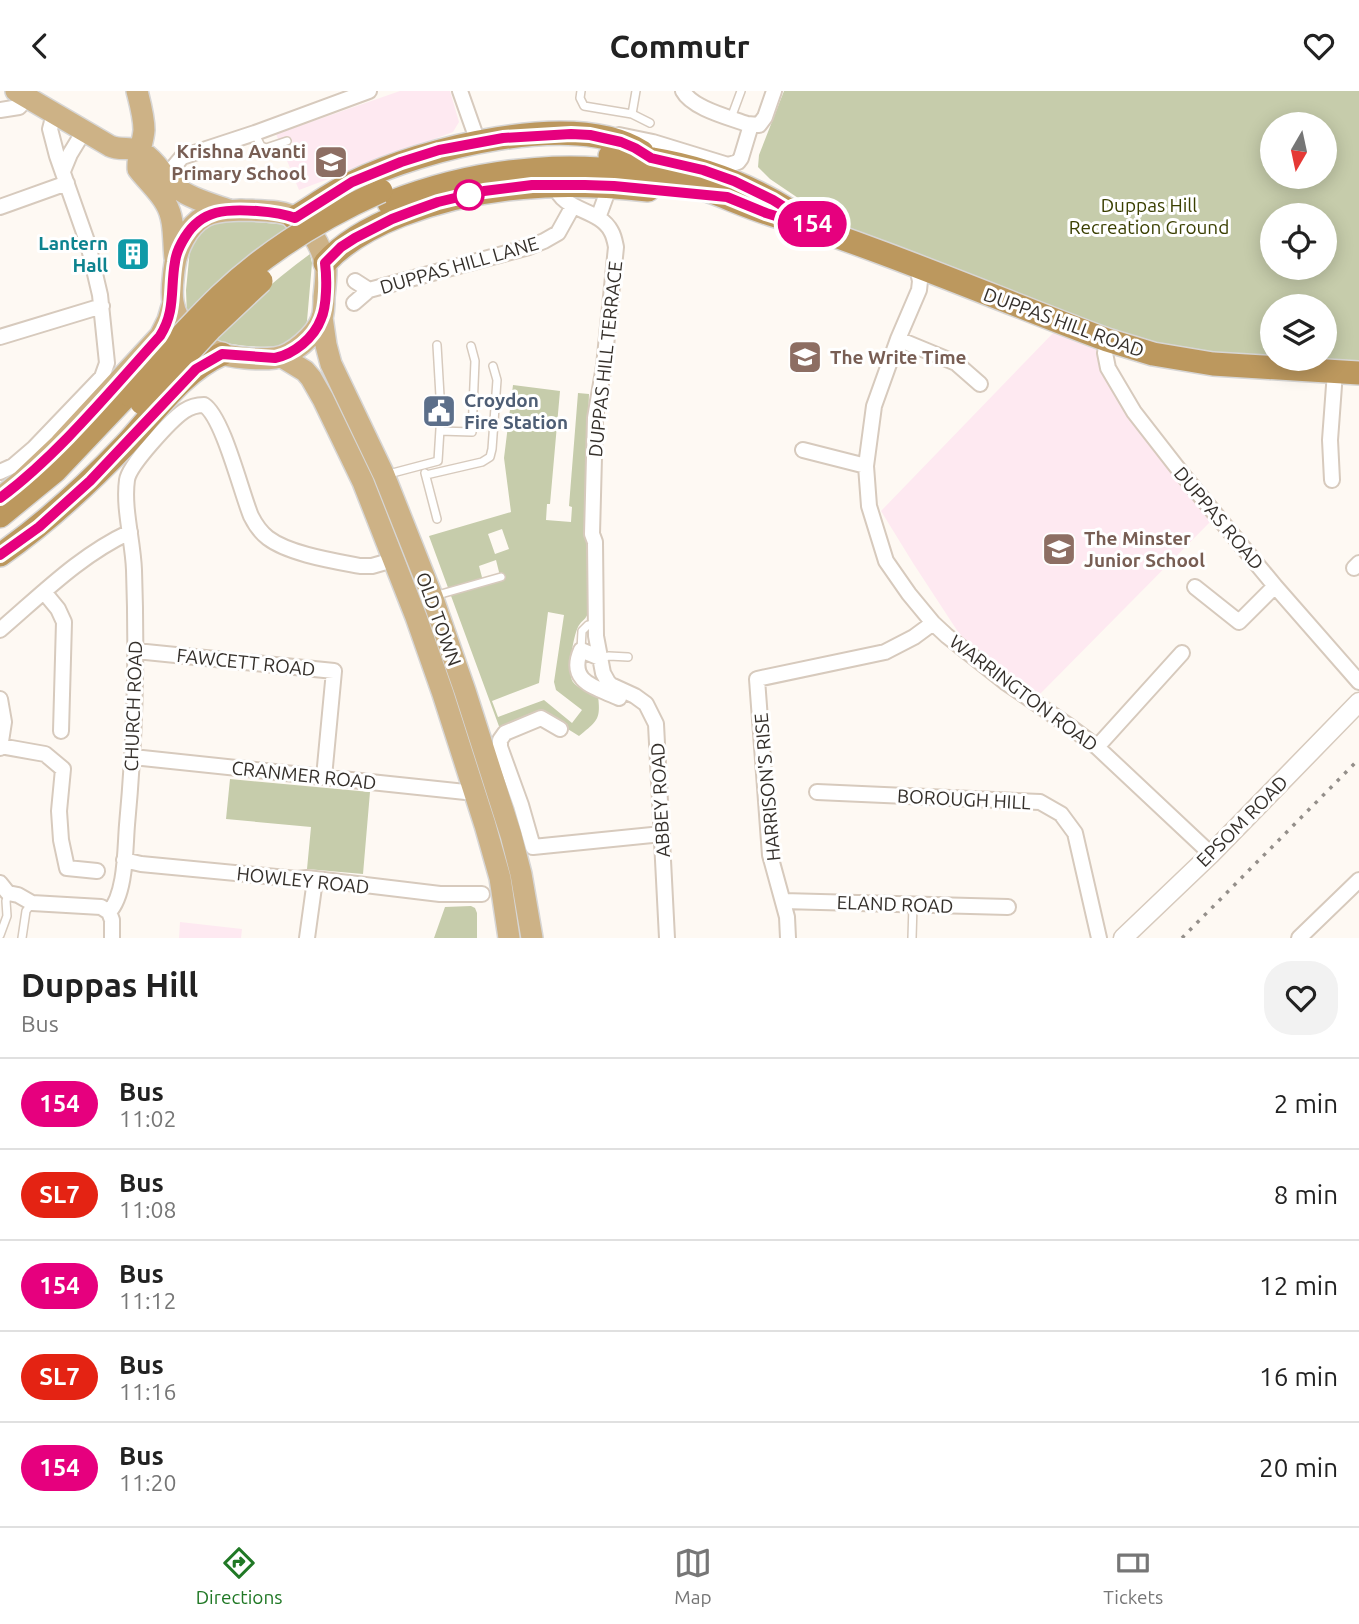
<!DOCTYPE html>
<style>
:root{--surface:#fff;--page:#f2f2f2;--text:#222;--muted:#767676;--line:#e0e0e0;--accent:#207825}
body{margin:0;font-family:Ubuntu,sans-serif;background:var(--page);color:var(--text);height:100vh;display:flex;flex-direction:column;font-size:26px;white-space:nowrap}
*{box-sizing:border-box;margin:0}
p{font-size:23px;color:var(--muted)}
.icon{flex:none;width:38px;height:38px;fill:none;stroke:currentColor;stroke-width:2;stroke-linecap:round;stroke-linejoin:round}
.map{position:relative;height:847px;overflow:hidden}
.drawer{display:flex;flex-direction:column;background:var(--surface);flex:1}
.drawer>*{flex:none}
.badge{padding:0 14px;border-radius:23px;font-size:24px;line-height:46px}
.needle{width:46px;rotate:189deg}
.buttons{position:absolute;left:1260px;top:21px;display:grid;gap:14px}
.buttons a{display:grid;place-items:center;width:77px;height:77px;border-radius:50%;background:var(--surface);box-shadow:0 4px 18px #0003;font-size:35px}
.map>.badge{position:absolute;translate:-50% -50%;box-shadow:0 0 0 4px #fff}
.round{display:grid;place-items:center;flex:none;width:74px;height:74px;border-radius:28px;background:var(--page)}
.summary{display:flex;align-items:center;justify-content:space-between;height:119px;padding:0 21px}
h1{font-size:33px;font-weight:700;line-height:52px}
ul{padding:0;list-style:none}
li{display:flex;align-items:center;gap:21px;height:91px;padding:0 21px;border-top:2px solid var(--line)}
li div{flex:1}
li b{display:block;font-size:26px}
li em{font-style:normal}
li .badge{min-width:77px;font-weight:700;text-align:center}
header{display:flex;justify-content:space-between;align-items:center;height:91px;padding:0 21px;background:var(--surface);font-size:32px;font-weight:700}
.dock{display:flex;justify-content:space-around;align-items:center;height:98px;border-top:2px solid var(--line);background:var(--surface);font-size:19px;color:var(--muted)}
.dock a{display:grid;justify-items:center;gap:4px}
.dock .selected{color:var(--accent)}
.map>svg:first-child{display:block}
</style>
<header><svg class="icon" aria-label="back" viewBox="0 0 24 24"><path d="M15 5l-7 7 7 7"/></svg>Commutr<svg class="icon" aria-label="heart" viewBox="0 0 24 24"><path d="M12 20l-8-8c-3-5 5-10 8-4 3-6 11-1 8 4z"/></svg></header>
<div class="map">
<svg width="1359" height="847" viewBox="0 0 1359 847">
<rect width="100%" height="100%" fill="#fef9f3"/>
<path fill="#fee9f1" d="M400 0H450L459 31 453 41 299 99 276 43Z
M1056 239 1094 255 1129 326 1213 428 1039 604 962 547 913 472 881 420Z
M180 831 242 838 241 847H179Z"/>
<path fill="#c6ccab" fill-rule="evenodd" d="M784 0H1359V272L1275 268H1325V215H1272V268L1155 257 1019 208 835 132 770 88 758 76 759 64ZM1272 33H1325V86H1272ZM1272 124H1325V177H1272Z
M230 129 279 133 290 135 264 154 187 226 186 199 190 158 193 148 210 131Z
M310 163 312 172 307 230 304 238 285 255C261 257 234 255 212 249 243 218 274 189 310 163Z
M513 294 560 300 550 413H547L546 429 571 431 572 416 569 415 578 302 589 303 584 442 590 453 589 517C587 530 583 527 578 536 573 546 567 583 573 591 578 598 590 601 598 605 601 629 597 630 579 645L542 622 500 638 429 445 511 421 504 367ZM502 438 509 458 495 463 488 443ZM496 469 500 485 483 490 479 475ZM548 521 564 524 554 591 556 599 582 619 572 632 544 609 498 626 492 610 539 592Z
M230 688 370 701 363 783 307 778 311 736 226 728Z
M471 815 475 817 477 822V847H434L445 816Z"/>
<g fill="none" stroke-linecap="round" stroke-linejoin="round">
<g stroke="#d7cabd" stroke-width="10">
<path id="service" d="M581 0 580 7 584 15 632 23 650 32
M632 23 636 0
M731 27 741 0
M255 43 261 55 266 57 287 50
M440 340 472 341 475 270 471 255
M425 382 437 428
M385 384 438 370 441 322 437 254
M426 384 482 371 490 366 492 358 497 289 493 275
M434 505 501 486
M581 559 582 540 588 534 595 532
M600 567 609 565 628 566
M0 844 7 825 6 810 8 803
M22 847 26 820 32 812
M912 847 913 814"/>
</g>
<g stroke="#d7cabd" stroke-width="18">
<path id="minor" d="M460 0 478 51
M683 0C692 17 728 26 747 33L759 34 765 26 774 0
M0 19 19 16 27 7
M619 44 653 51 728 74 738 71 741 67 751 34
M63 80 70 63 84 40
M166 85 182 66 255 42 369 0
M555 94C562 121 599 117 611 140 614 145 615 151 616 156L604 275 595 327 592 443 595 451 596 545 603 582 608 591 611 594 635 605 646 613 656 633 667 847
M0 116 67 92
M598 127 606 105 614 95
M917 176 920 190 919 199 898 248 874 315 866 375 869 415 886 470 909 503 933 532 947 545 1005 591 1069 635 1097 656 1211 763
M355 190 369 199 529 156 544 150 558 142 573 115
M354 212 369 199
M0 246 102 215
M898 248 956 272 980 293
M1107 249 1105 262 1108 277 1134 321 1183 384 1275 495 1359 591
M803 359 866 375
M0 381 13 375 34 357 102 286 107 272 100 204 88 153 57 65 50 38 54 23
M1332 389 1330 349 1335 281
M1354 477 1359 472
M1195 496 1239 531 1275 495
M44 501 58 518 64 531 61 640
M0 539C41 504 80 464 130 441
M136 560 334 580 324 686
M600 567 581 559C567 591 595 596 619 607
M0 608 4 631 0 657
M560 638 541 627 505 642 500 649V656L521 714 533 756 662 743
M0 655 45 663 63 678 59 720 61 749 67 777 97 780
M1097 656 1182 562
M133 666 475 702
M817 701 1040 711 1061 723 1075 742 1099 847
M124 769 141 773 297 788 307 787 440 803H482
M0 792 8 802 18 804 32 812 101 816 109 821
M783 810 1008 816
M109 821C126 803 125 758 127 734 135 649 137 564 134 479 133 450 123 417 127 389 129 374 171 329 184 320 190 316 197 314 204 314 223 326 241 401 251 425 255 433 260 441 268 447 289 463 334 470 360 475H372L393 469
M109 821 112 829V847
M307 847 315 789
M788 847 787 826 770 764 757 588 885 561 914 546 933 532
M1299 847 1359 789"/>
</g>
<g stroke="#d7cabd" stroke-width="21">
<path id="tertiary" d="M1123 847 1211 763 1359 611"/>
</g>
<g stroke="#d7d6d5" stroke-width="24">
<path id="primary" d="M16 0 110 55C120 60 133 55 142 61 158 71 163 86 177 97 191 108 212 113 229 119
M137 0C140 12 144 26 144 39 143 53 137 63 138 78 147 90 159 100 166 113 175 128 173 150 175 167
M241 119C259 120 283 118 299 129 313 139 325 163 326 179 326 188 325 197 324 206 324 213 324 221 322 227 316 244 292 265 275 267 259 269 231 267 217 261 197 253 176 232 173 211 171 200 173 189 174 179 176 159 187 135 205 125 216 119 229 120 241 119Z
M322 226 326 254 331 273 384 384 432 505 465 600 511 744 521 783 532 847
M282 266 305 280 311 287 323 308 363 391 416 526 443 603 485 734 500 787 509 847
M0 407 21 390 60 353 160 245 168 229 173 212"/>
</g>
<g stroke="#d7d6d5" stroke-width="26">
<path id="trunk" d="M610 65C624 66 639 65 653 68 702 76 747 93 789 119
M389 112C483 75 587 66 685 92 714 100 741 114 770 123 884 159 995 207 1107 249L1153 263 1213 273 1359 282
M294 127C314 115 333 101 354 91 421 58 575 18 642 61
M325 172C345 150 373 135 401 124 483 93 561 90 648 99
M0 425 55 380 128 303
M0 464C46 432 86 395 125 354 155 322 181 281 222 263"/>
</g>
<use href="#service" stroke="#fff" stroke-width="7"/>
<use href="#minor" stroke="#fff" stroke-width="14"/>
<use href="#tertiary" stroke="#fff" stroke-width="18"/>
<use href="#primary" stroke="#cdb286" stroke-width="21"/>
<use href="#trunk" stroke="#bc985e" stroke-width="23"/>
<path stroke="#948f8a" stroke-width="3.5" stroke-dasharray="3.5 7" stroke-linecap="butt" d="M1182 847 1359 668"/>
<g stroke="#d7d6d5" stroke-width="26" stroke-linecap="butt">
<path id="trunk-bridge" d="M128 303C158 270 188 236 220 205 266 161 323 126 381 100
M142 312 211 237 261 190"/>
</g>
<use href="#trunk-bridge" stroke="#bc985e" stroke-width="23"/>
</g>
<g fill="none" stroke-linecap="round" stroke-linejoin="round">
<g stroke="#fff" stroke-width="16">
<path id="line" d="M0 407C58 364 111 299 160 245 176 220 170 198 175 171 176 162 180 154 185 146 202 118 227 118 257 120 270 121 282 122 295 127L352 91 401 71 439 59 503 47 571 43 590 44 621 51 635 57 651 67 703 79 734 90 773 109 821 139 766 122 727 106 614 95 585 94H532L484 100 438 111 413 120 392 128 355 147 341 156 325 172C327 187 327 215 321 228 314 247 294 263 275 267L222 263 196 278 90 390 39 436 0 464"/>
</g>
<use href="#line" stroke="#e6007e" stroke-width="10"/>
</g>
<defs>
<g id="school-square" transform="scale(1.75)"><rect x="-9" y="-9" width="18" height="18" rx="4" fill="#8d6e63" stroke="#fff"/><path d="M0-5L7-2L0 1L-7-2ZM-4 1L0 2.5L4 1V4Q0 6-4 4Z" fill="#fff"/></g>
<g id="building-square" transform="scale(1.75)"><rect x="-9" y="-9" width="18" height="18" rx="4" fill="#0f9aa8" stroke="#fff"/><path d="M-4-6H4V6H1V3H-1V6H-4ZM-2.5-4.3h1.7v1.8h-1.7ZM.8-4.3h1.7v1.8H.8ZM-2.5-1h1.7V.8h-1.7ZM.8-1h1.7V.8H.8Z" fill="#fff"/></g>
<g id="civic-square" transform="scale(1.75)"><rect x="-9" y="-9" width="18" height="18" rx="4" fill="#5c6f8a" stroke="#fff"/><path d="M-.6-6.5H3V-4.5H.6V-3L4-1V1h2V6H-6V1h2V-1L-.6-3ZM-1.2 2.5V6h2.4V2.5Z" fill="#fff"/></g>
</defs>
<g fill-rule="evenodd">
<use href="#school-square" x="331" y="71"/>
<use href="#building-square" x="133" y="163"/>
<use href="#school-square" x="805" y="266"/>
<use href="#civic-square" x="439" y="320"/>
<use href="#school-square" x="1059" y="458"/>
</g>
<circle fill="#fff" stroke="#e6007e" stroke-width="3.5" cx="469" cy="104" r="14"/>
<g text-anchor="middle" dominant-baseline="central" stroke-width="6" stroke-linejoin="round" paint-order="stroke">
<g font-size="19" font-weight="bold" fill="#785e54" stroke="#fff" text-anchor="start">
<text x="306" y="60" text-anchor="end">Krishna Avanti<tspan x="306" dy="22">Primary School</tspan></text>
<text x="830" y="266">The Write Time</text>
<text x="1084" y="447">The Minster<tspan x="1084" dy="22">Junior School</tspan></text>
</g>
<g font-size="19" fill="#3a3f00" stroke="#fff">
<text x="1149" y="114">Duppas Hill<tspan x="1149" dy="22">Recreation Ground</tspan></text>
</g>
<g font-size="19" font-weight="bold" fill="#0d838f" stroke="#fff" text-anchor="end">
<text x="108" y="152">Lantern<tspan x="108" dy="22">Hall</tspan></text>
</g>
<g font-size="19" fill="#35302b" stroke="#fff">
<text transform="translate(459 174) rotate(-16)">DUPPAS HILL LANE</text>
<text transform="translate(1064 231) rotate(20)">DUPPAS HILL ROAD</text>
<text transform="translate(605 268) rotate(-84)">DUPPAS HILL TERRACE</text>
<text transform="translate(1219 427) rotate(50)">DUPPAS ROAD</text>
<text transform="translate(439 528) rotate(70)">OLD TOWN</text>
<text transform="translate(246 571) rotate(6)">FAWCETT ROAD</text>
<text transform="translate(1024 602) rotate(37)">WARRINGTON ROAD</text>
<text transform="translate(133 615) rotate(-88)">CHURCH ROAD</text>
<text transform="translate(304 684) rotate(6)">CRANMER ROAD</text>
<text transform="translate(767 696) rotate(-95)">HARRISON'S RISE</text>
<text transform="translate(964 708) rotate(3)">BOROUGH HILL</text>
<text transform="translate(660 709) rotate(-93)">ABBEY ROAD</text>
<text transform="translate(1242 730) rotate(-45)">EPSOM ROAD</text>
<text transform="translate(303 789) rotate(6)">HOWLEY ROAD</text>
<text transform="translate(895 813) rotate(2)">ELAND ROAD</text>
</g>
<g font-size="19" font-weight="bold" fill="#4e5e75" stroke="#fff" text-anchor="start">
<text x="464" y="309">Croydon<tspan x="464" dy="22">Fire Station</tspan></text>
</g>
</g>
</svg>
<div class="buttons">
<a><svg class="needle" viewBox="-14 -14 28 28"><path d="M0-13l5 13h-10z" fill="#e53935"/><path d="M0 13l5-13h-10z" fill="#767676"/></svg></a>
<a><svg class="icon" aria-label="locate" viewBox="0 0 24 24"><circle cx="12" cy="12" r="6"/><path d="M12 2v4M12 18v4M2 12h4M18 12h4"/></svg></a>
<a><svg class="icon" aria-label="layers" viewBox="0 0 24 24"><path d="M12 4l9 5-9 5-9-5zM3 14l9 5 9-5"/></svg></a>
</div>
<b class="badge" style="left:812px;top:133px;background:#e6007e;color:#fff">154</b>
</div>
<section class="drawer">
<div class="summary"><div><h1>Duppas Hill</h1><p>Bus</p></div><a class="round"><svg class="icon" aria-label="heart" viewBox="0 0 24 24"><path d="M12 20l-8-8c-3-5 5-10 8-4 3-6 11-1 8 4z"/></svg></a></div>
<ul>
<li><span class="badge" style="background:#e6007e;color:#fff">154</span><div><b>Bus</b><p>11:02</p></div><em>2 min</em></li>
<li><span class="badge" style="background:#e42313;color:#fff">SL7</span><div><b>Bus</b><p>11:08</p></div><em>8 min</em></li>
<li><span class="badge" style="background:#e6007e;color:#fff">154</span><div><b>Bus</b><p>11:12</p></div><em>12 min</em></li>
<li><span class="badge" style="background:#e42313;color:#fff">SL7</span><div><b>Bus</b><p>11:16</p></div><em>16 min</em></li>
<li><span class="badge" style="background:#e6007e;color:#fff">154</span><div><b>Bus</b><p>11:20</p></div><em>20 min</em></li>
</ul>
</section>
<nav class="dock">
<a class="selected"><svg class="icon" aria-label="directions" viewBox="0 0 24 24"><path d="M12 3l9 9-9 9-9-9zM9 14v-3h6M13 9l2 2-2 2"/></svg>Directions</a>
<a><svg class="icon" aria-label="map" viewBox="0 0 24 24"><path d="M3 6l6-2 6 2 6-2v14l-6 2-6-2-6 2zM9 4v14M15 6v14"/></svg>Map</a>
<a><svg class="icon" aria-label="tickets" viewBox="0 0 24 24"><path d="M3 7h18v10H3zM15 7v10"/></svg>Tickets</a>
</nav>
